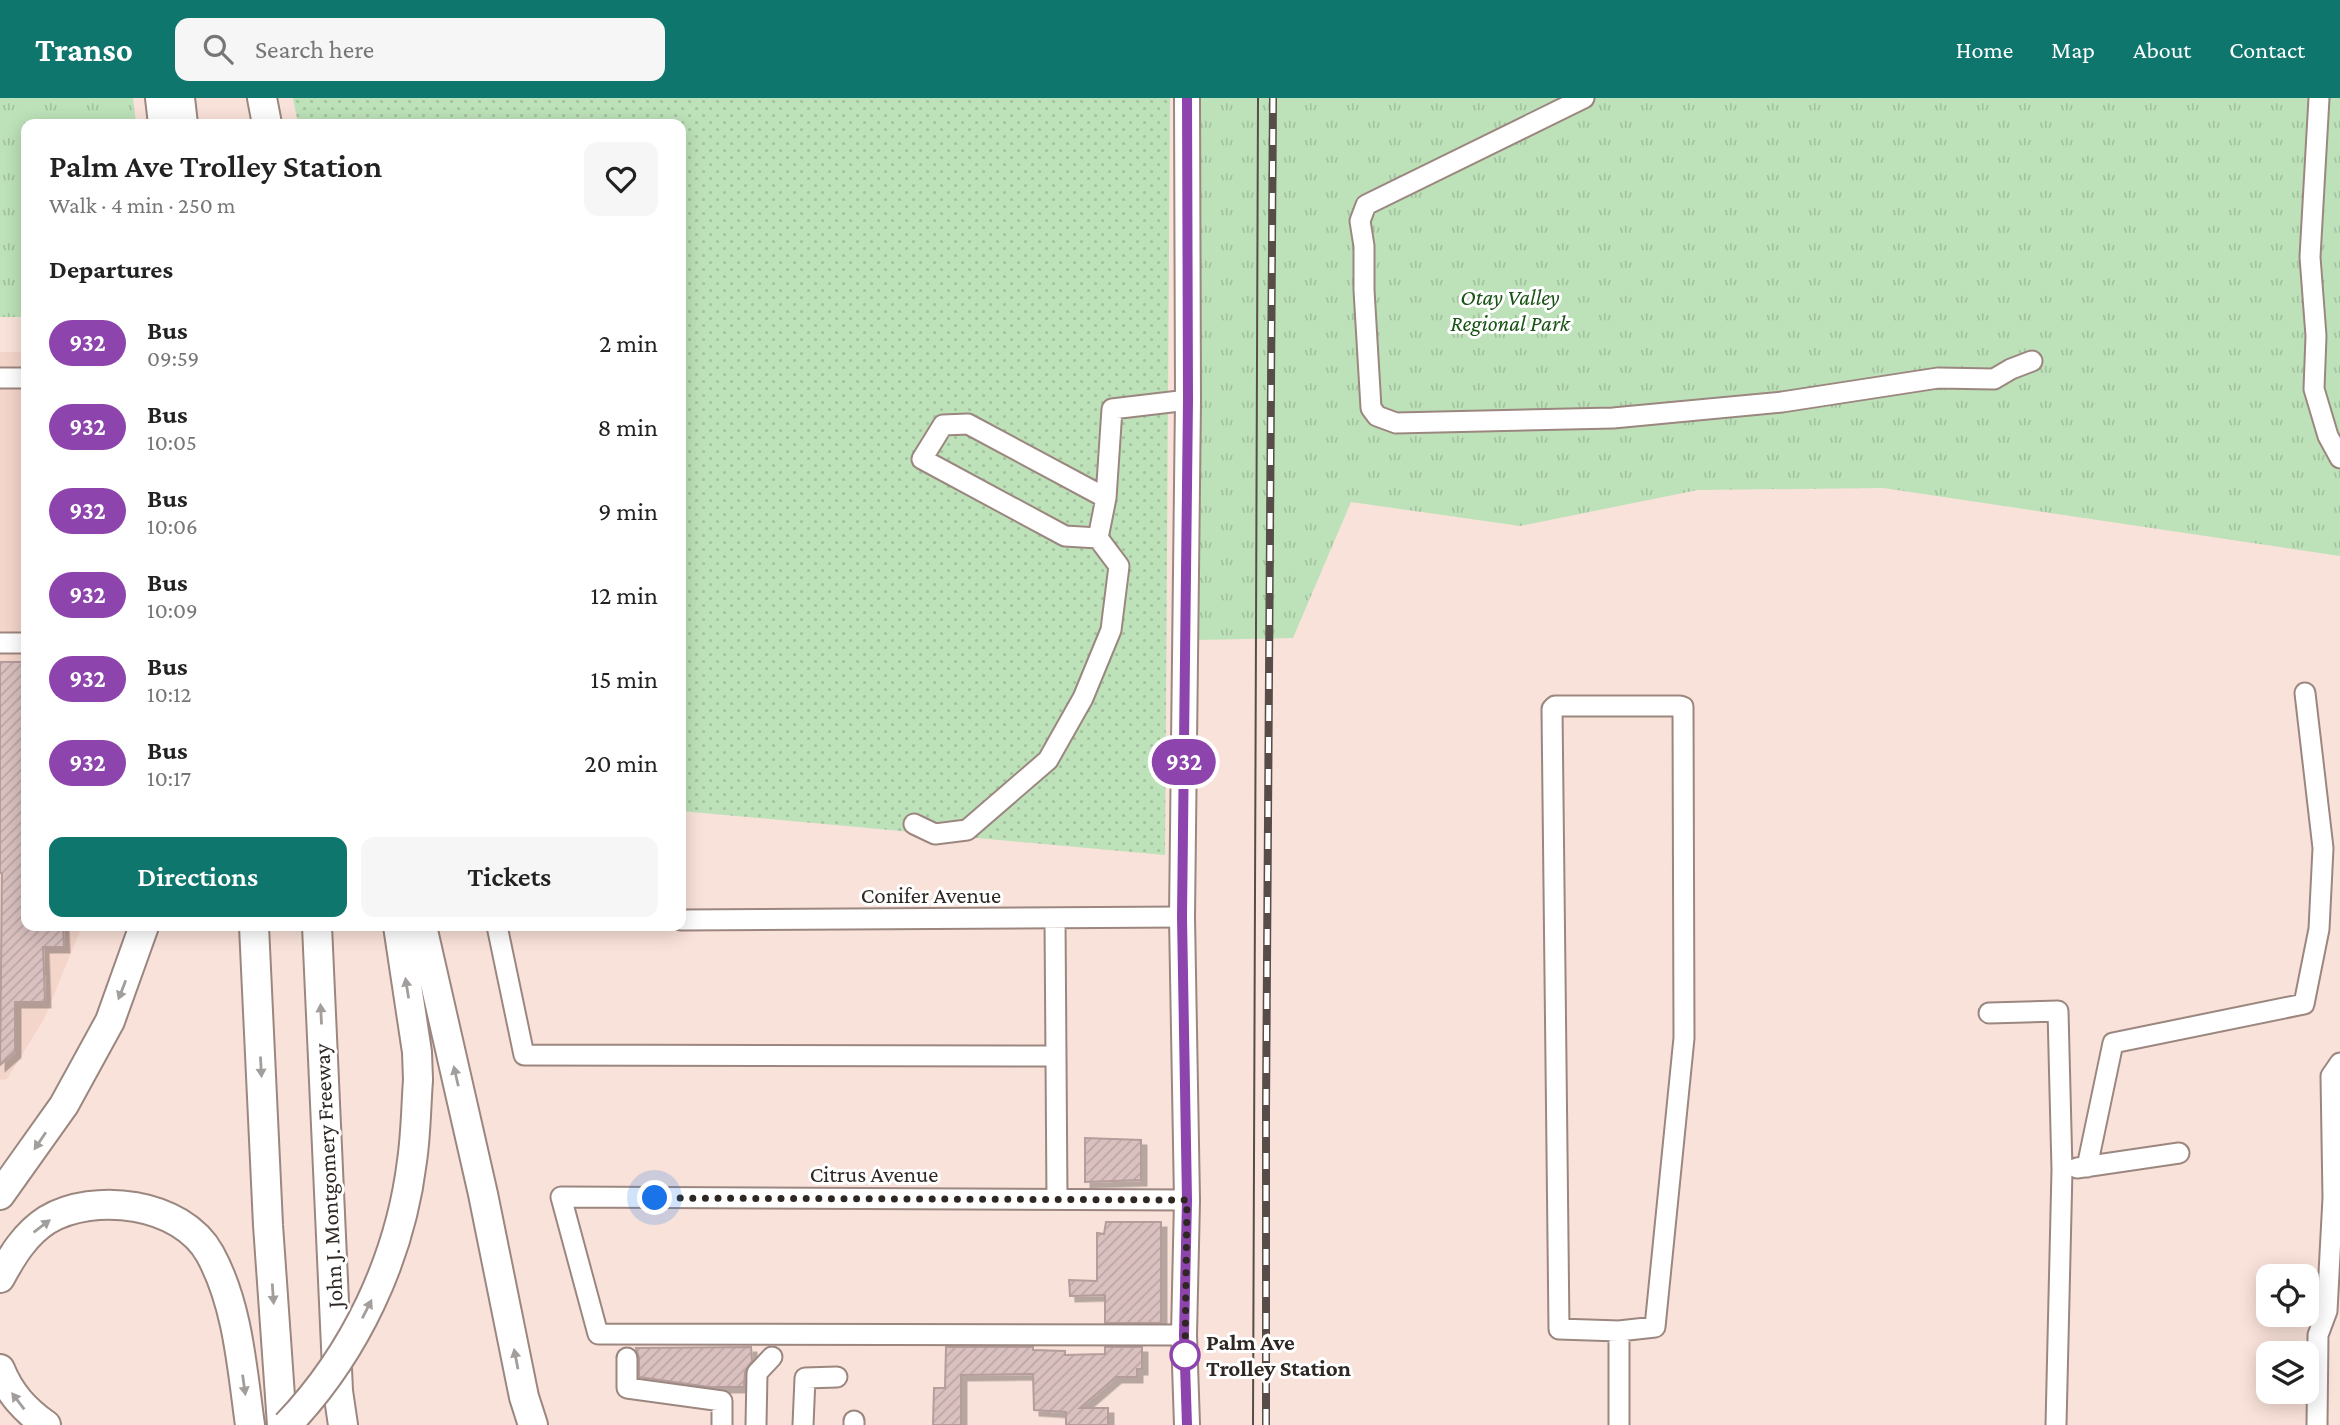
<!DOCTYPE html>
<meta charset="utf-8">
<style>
:root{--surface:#fff;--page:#f6f6f6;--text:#222;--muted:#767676;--accent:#0f766e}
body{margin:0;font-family:"Crimson Pro",serif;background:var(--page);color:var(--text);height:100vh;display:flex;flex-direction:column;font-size:26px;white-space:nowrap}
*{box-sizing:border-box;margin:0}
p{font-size:23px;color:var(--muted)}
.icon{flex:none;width:38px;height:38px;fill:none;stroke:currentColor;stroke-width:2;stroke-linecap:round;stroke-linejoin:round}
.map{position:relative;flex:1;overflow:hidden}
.side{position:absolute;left:21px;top:21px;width:665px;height:812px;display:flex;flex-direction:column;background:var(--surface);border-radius:14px;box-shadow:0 4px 18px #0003}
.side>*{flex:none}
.badge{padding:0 14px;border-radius:23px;font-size:24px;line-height:46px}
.controls{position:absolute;left:2256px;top:1166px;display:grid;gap:14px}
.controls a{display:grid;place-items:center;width:63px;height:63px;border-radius:14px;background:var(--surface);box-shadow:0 4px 18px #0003;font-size:35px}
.you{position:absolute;width:35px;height:35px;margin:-18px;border:5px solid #fff;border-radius:50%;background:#1a73e8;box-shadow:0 0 0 10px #1a73e833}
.map>.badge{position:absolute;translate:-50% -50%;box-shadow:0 0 0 4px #fff}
h2{padding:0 28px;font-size:26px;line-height:63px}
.round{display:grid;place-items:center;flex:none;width:74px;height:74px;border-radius:14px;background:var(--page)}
.overview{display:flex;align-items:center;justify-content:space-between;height:119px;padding:0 28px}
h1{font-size:33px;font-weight:600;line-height:52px}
.cta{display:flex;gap:14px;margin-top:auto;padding:14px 28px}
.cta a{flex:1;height:80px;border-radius:14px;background:var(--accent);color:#fff;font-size:28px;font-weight:600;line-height:80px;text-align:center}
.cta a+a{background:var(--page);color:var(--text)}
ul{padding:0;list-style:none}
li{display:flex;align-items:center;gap:21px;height:84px;padding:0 28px}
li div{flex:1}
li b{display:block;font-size:26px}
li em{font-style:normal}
li .badge{min-width:77px;font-weight:700;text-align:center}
header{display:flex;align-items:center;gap:42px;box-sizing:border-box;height:98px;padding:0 35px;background:var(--accent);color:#fff}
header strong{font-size:33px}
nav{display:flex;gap:38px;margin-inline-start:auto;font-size:24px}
.search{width:490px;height:63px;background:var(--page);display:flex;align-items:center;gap:18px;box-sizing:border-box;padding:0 24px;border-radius:14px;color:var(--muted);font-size:26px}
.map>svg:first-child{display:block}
</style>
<header>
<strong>Transo</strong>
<div class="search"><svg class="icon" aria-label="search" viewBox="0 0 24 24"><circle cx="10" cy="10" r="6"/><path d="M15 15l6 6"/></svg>Search here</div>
<nav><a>Home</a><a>Map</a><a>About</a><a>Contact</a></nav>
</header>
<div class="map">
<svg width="2340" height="1327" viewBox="0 0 2340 1327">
<defs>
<pattern id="grass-dots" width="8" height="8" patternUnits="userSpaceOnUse" patternTransform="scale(1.75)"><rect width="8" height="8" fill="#bde2b9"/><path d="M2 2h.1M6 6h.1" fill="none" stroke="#a3c29f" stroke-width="1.8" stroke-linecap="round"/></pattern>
<pattern id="park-tufts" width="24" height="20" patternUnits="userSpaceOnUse" patternTransform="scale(1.75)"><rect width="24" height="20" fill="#bde2b9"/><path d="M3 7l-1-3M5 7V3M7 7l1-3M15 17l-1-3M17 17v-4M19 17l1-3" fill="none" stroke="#a3c29f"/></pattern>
<pattern id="building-hatch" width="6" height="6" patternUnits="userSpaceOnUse" patternTransform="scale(1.75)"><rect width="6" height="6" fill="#dac1c0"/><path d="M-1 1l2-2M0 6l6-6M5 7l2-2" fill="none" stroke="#bba6a5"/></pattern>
<filter id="shadow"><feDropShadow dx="5.5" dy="5.5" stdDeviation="0" flood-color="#0004"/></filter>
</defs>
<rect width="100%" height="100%" fill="#f9e2d9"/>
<path fill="#f4d5ca" d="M0 254H26V828H82L44 921 7 981 0 982Z"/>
<path fill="url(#grass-dots)" d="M293 0H1170L1165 757 681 713V26H298Z"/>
<path fill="url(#park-tufts)" d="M0 0H133L136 26H26V219H0Z
M1199 0H2340V458L1883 390 1698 392 1520 428 1351 404 1293 540 1196 542Z"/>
<path fill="url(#building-hatch)" stroke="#b59d9c" stroke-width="2" filter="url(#shadow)" d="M0 564H26V828H63L64 849H43L45 904H15V954L0 967 2 775H0Z
M1085 1040 1141 1042V1082L1085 1084Z
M1106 1124H1161V1225H1105V1197L1070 1198 1069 1182 1097 1183V1135L1104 1136Z
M751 1249 752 1263 745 1274 744 1289H709L639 1279V1260L636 1250Z
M946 1249H1033V1252L1065 1253V1257L1105 1256V1249H1142V1271H1137V1279H1116L1080 1310H1108V1327H1066V1314L1034 1312 1033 1276 961 1277V1327H933L934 1290H945Z"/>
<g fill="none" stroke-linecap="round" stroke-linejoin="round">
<g stroke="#9b877f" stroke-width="23">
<path id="minor" d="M1584 0 1366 107 1360 123 1364 148V192L1371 310 1377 318 1396 325 1613 320 1782 304 1938 280 1994 281 2011 271 2032 263
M2319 0 2310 159 2316 238 2314 291 2328 338 2340 360
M0 280H26
M1106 400 968 326 943 327 922 361 1065 438 1098 440 1106 400 1112 311 1188 302
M0 545H26
M1555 608H1680L1683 609 1684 940 1655 1229 1619 1233 1559 1231 1552 611Z
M914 726 935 736 967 732 1048 662 1083 600 1111 532 1119 468 1098 440
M1055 821 1057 1101
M681 822 1182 819
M497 828 524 957 1056 958
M1989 915 2058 913 2062 1072 2056 1327
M2087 1069 2113 945 2304 906 2319 831 2323 750 2305 595
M2077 1070 2179 1055
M1619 1233V1327
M1184 1237 598 1236 561 1099 1187 1102
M627 1260V1290L722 1303V1327
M854 1323V1327
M756 1327 757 1275 772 1259
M803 1327 805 1280 837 1279
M2317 1327 2318 1237 2327 1213 2333 1100 2331 978 2340 965"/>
</g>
<g stroke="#9b877f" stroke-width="28">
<path id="major" d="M1187 1327 1184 1237 1187 1102 1182 819 1188 302 1187 0"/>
</g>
<g stroke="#9b877f" stroke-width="32">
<path id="highway" d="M160 0 163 26
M180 0 183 26
M262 0 267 26
M254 828 268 1127 282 1327
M317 828 338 1293 343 1327
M398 828 417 954 418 982
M422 828 483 1096 524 1299 533 1327
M0 1097 64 1007 110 923 144 828
M0 1180C12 1158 25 1136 47 1122 94 1094 181 1104 210 1156 238 1207 242 1270 250 1327
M0 1271C10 1296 25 1312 46 1327"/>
</g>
<use href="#minor" stroke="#fff" stroke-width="19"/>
<use href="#major" stroke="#fff" stroke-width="24"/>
<use href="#highway" stroke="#fff" stroke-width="28"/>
<path stroke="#574c47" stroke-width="2" d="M1253 1327 1258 0"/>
<g stroke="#574c47" stroke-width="8">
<path id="rail" d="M1266 1327V1010L1273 0"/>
</g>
<use href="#rail" stroke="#fff" stroke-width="5" stroke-dasharray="16" stroke-linecap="butt"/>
<g stroke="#9b877f" stroke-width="32" stroke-linecap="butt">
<path id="highway-bridge" d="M287 1327C355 1256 400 1161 412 1063 416 1036 416 1009 418 982"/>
</g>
<use href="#highway-bridge" stroke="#fff" stroke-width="28"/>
</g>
<defs><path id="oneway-solid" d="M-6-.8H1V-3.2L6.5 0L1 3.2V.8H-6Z" transform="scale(1.75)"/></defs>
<g fill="#a19e9c">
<use href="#oneway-solid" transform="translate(407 890) rotate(-99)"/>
<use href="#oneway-solid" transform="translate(122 892) rotate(111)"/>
<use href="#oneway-solid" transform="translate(321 916) rotate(-93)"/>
<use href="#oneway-solid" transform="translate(261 969) rotate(87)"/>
<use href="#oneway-solid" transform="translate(456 978) rotate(-103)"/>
<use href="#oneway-solid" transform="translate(40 1043) rotate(124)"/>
<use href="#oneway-solid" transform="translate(42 1128) rotate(-37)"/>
<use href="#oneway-solid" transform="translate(273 1196) rotate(86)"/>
<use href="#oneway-solid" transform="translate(367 1211) rotate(-63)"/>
<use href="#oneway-solid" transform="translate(516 1261) rotate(-101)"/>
<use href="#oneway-solid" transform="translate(244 1287) rotate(82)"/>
<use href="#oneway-solid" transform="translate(18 1303) rotate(-127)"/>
</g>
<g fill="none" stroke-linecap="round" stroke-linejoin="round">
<g stroke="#fff" stroke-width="16">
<path id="line" d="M1187 1327 1184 1237 1187 1102 1182 819 1188 302 1187 0"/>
</g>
<use href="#line" stroke="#8e44ad" stroke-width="10"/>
<path stroke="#2f2723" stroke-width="7" stroke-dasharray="0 12.6" d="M655 1100 1187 1102 1185 1257"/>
</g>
<circle fill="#fff" stroke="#8e44ad" stroke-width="3.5" cx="1185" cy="1257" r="14"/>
<g text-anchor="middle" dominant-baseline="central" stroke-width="6" stroke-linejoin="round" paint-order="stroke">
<g font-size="23" font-style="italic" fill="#195415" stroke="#fff">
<text x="1510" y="199">Otay Valley<tspan x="1510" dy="26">Regional Park</tspan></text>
</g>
<g font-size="23" fill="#2f2723" stroke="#fff">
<text x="931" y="797">Conifer Avenue</text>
<text x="874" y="1076">Citrus Avenue</text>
<text transform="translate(328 1078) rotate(-93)">John J. Montgomery Freeway</text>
</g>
<g font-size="23" font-weight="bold" fill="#2f2723" stroke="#fff" text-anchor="start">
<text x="1206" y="1244">Palm Ave<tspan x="1206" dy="26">Trolley Station</tspan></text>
</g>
</g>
</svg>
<div class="controls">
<a><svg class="icon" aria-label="locate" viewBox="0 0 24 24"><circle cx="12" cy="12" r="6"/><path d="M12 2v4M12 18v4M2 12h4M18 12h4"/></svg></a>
<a><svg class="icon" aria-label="layers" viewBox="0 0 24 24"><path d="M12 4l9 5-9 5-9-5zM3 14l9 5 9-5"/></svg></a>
</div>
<div class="you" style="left:655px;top:1100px"></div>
<b class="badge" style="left:1184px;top:664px;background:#8e44ad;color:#fff">932</b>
<section class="side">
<div class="overview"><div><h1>Palm Ave Trolley Station</h1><p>Walk · 4 min · 250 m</p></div><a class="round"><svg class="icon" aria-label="heart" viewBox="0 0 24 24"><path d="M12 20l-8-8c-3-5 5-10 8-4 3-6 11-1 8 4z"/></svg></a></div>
<h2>Departures</h2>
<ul>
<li><span class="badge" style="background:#8e44ad;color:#fff">932</span><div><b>Bus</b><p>09:59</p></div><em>2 min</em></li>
<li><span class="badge" style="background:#8e44ad;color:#fff">932</span><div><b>Bus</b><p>10:05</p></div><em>8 min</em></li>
<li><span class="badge" style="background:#8e44ad;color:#fff">932</span><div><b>Bus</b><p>10:06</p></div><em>9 min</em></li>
<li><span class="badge" style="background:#8e44ad;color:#fff">932</span><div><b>Bus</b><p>10:09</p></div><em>12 min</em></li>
<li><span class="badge" style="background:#8e44ad;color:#fff">932</span><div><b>Bus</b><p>10:12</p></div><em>15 min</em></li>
<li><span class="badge" style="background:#8e44ad;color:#fff">932</span><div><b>Bus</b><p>10:17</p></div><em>20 min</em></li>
</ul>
<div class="cta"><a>Directions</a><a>Tickets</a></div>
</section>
</div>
